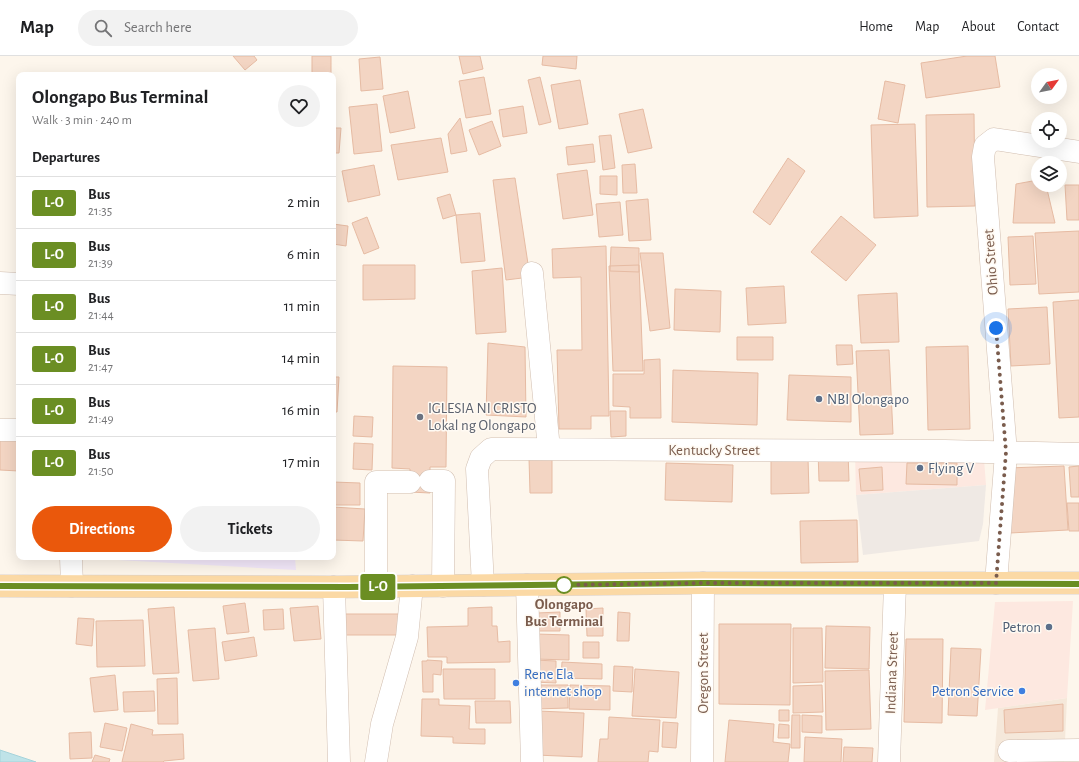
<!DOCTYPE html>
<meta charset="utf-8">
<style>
:root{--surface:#fff;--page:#f2f2f2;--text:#202124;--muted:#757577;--line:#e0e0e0;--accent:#ea580c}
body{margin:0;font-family:"Alegreya Sans",sans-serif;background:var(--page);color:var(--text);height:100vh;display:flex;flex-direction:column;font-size:15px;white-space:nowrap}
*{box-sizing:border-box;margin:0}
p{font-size:13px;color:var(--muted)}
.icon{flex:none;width:22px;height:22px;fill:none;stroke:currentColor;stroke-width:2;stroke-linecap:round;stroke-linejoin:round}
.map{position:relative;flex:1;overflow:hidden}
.drawer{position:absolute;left:16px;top:16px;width:320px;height:488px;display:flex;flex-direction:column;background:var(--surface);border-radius:8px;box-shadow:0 4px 16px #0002}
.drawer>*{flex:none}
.badge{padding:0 8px;border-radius:3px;font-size:14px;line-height:26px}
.needle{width:26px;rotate:57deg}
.controls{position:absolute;left:1031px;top:12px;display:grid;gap:8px}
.controls a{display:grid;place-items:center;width:36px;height:36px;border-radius:50%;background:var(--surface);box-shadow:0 4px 16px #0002;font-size:20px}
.you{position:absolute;width:20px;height:20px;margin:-10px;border:3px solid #fff;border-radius:50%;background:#1a73e8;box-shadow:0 0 0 6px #1a73e833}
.map>.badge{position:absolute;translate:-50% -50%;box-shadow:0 0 0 2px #fff}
h2{padding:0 16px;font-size:15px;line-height:36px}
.round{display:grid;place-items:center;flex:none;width:42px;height:42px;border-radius:21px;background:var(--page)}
.summary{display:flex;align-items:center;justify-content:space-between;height:68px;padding:0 16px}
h1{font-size:19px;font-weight:700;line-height:30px}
.cta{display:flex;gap:8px;margin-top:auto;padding:8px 16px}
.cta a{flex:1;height:46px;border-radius:24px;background:var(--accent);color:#fff;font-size:16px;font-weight:700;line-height:46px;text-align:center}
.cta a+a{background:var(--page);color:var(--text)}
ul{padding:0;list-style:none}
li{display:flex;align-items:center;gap:12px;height:52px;padding:0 16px;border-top:1px solid var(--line)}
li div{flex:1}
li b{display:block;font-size:15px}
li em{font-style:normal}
li .badge{min-width:44px;font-weight:700;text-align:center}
header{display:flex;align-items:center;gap:24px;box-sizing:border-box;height:56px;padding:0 20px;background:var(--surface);border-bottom:1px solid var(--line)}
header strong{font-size:19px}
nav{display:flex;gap:22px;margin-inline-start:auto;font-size:14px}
.search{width:280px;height:36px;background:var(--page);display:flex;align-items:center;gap:10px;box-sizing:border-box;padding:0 14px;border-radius:22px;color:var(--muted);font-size:15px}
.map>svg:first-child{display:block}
</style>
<header>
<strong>Map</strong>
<div class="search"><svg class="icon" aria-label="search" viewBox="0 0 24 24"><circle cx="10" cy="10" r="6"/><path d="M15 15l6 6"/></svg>Search here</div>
<nav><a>Home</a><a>Map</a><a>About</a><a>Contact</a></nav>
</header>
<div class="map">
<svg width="1079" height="706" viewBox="0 0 1079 706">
<rect width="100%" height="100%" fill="#fdf6ec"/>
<path fill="#f5e8da" d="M1067 642 1064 706H994L998 652Z"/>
<path fill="#fde8e0" d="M983 390 986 429 856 439 855 395Z
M1073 545 1067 642 985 654 995 546Z"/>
<path fill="#efe9e4" d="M986 429 983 468 979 485 863 499 856 439Z"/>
<path fill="#f3e8fa" d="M82 501H295L296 514 82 502Z"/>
<path fill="#bfe3e8" stroke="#a5d3da" d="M0 694 36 706H0Z"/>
<path fill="#f3d5c3" stroke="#e6bba3" d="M233 0H254L257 4 245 14Z
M312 0H331V17H312Z
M459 0H480L483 13 463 18Z
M543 0H577L576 13 542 9Z
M967 0H995L1000 31 926 42 921 7Z
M380 1 383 33 361 35 359 3Z
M484 21 491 58 466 62 459 25Z
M540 21 551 66 539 69 528 24Z
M580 24 588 68 559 73 551 29Z
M885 25 905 29 898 67 878 63Z
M408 35 415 72 390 77 383 40Z
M377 48 382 95 354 98 349 51Z
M523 50 527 77 503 81 499 54Z
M643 53 652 92 628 97 619 58Z
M974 58 975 150 927 151 926 59Z
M460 62 467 95 451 98 448 78Z
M492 65 501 90 479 99 469 74Z
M915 68 918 160 874 162 871 69Z
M333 72H341L339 97H333Z
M611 79 615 112 603 114 599 80Z
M441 82 448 116 398 124 391 89Z
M593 88 595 106 568 109 566 91Z
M788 102 805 115 770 169 753 156Z
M635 108 637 137H623L622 109Z
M374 109 380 139 348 146 342 115Z
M587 114 593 159 563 163 557 118Z
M600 120H617V139L600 138Z
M515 122 530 221 506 224 493 124Z
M1038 124V129H1046L1055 167H1013L1016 128Z
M1065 129H1079V164H1067Z
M450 138 456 159 443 163 437 142Z
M648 143 651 184 629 185 626 145Z
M620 146 623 179 599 181 596 148Z
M480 157 485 205 461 207 456 159Z
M841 160 876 189 846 225 811 196Z
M367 161 379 192 364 198 352 167Z
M333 168 348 170 346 190 333 188Z
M1079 175V236L1039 238 1035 177Z
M1033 180 1036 228 1010 229 1008 181Z
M606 190 609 360H591V373H559L557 294H582L581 221 553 222 552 193Z
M611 191 639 192V216L610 215Z
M640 197H663L670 272 650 275Z
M363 209H415V243L363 244Z
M639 209 643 315H613L609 210Z
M502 212 506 276 476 278 472 215Z
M784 230 786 267 748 269 746 232Z
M675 233 721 235 720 276 674 274Z
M897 237 899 286 861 287 858 239Z
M1079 244V361L1059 362 1053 246Z
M1047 251 1050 308 1011 310 1008 253Z
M737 281H773V304H737Z
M488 287 525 291 526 361 486 359Z
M836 289H852L853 308 837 309Z
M968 290 970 373 928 374 926 291Z
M889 294 893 378 860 379 856 295Z
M660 303 661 362H630V351L613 350V318H644V304Z
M393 310 447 311 446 411H430V437L410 436V413L392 412Z
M673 314 758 317 757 369 672 366Z
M789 319 851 321V366L787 364Z
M333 321H339L337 356H333Z
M610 355H626V380L611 381Z
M354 360 373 361 372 381 353 380Z
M0 379 19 380V415L0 414Z
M354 387 373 388 372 414 353 413Z
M818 395H848L849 425H819Z
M529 402H552V437H530Z
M808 402 809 437 771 438V403Z
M666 407 733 409 732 446 665 444Z
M907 407H957V429L906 428Z
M1064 410 1068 474 1010 477 1007 412Z
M1079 410V441H1071L1069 411Z
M882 411 883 434 861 435 859 413Z
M333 426 360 427V449H333Z
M1067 447H1079V475H1069Z
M333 451 365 453 363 485 333 484Z
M857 464 858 506 801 507 800 465Z
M245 547 249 576 227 578 223 550Z
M318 550 321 583 294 585 290 552Z
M174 551 179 617 153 618 148 553Z
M492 551V570H497L498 586 510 585V606L447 607V601H428L427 571 468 570V552Z
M603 552V580H587L586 553Z
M283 553 284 573 264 574 263 554Z
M560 556V575H538L537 557Z
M618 556 630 557 629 585H617Z
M340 558H403V579H340Z
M78 562 94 563 92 590 76 588Z
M143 564 145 610 97 611 96 565Z
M719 568H791L790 649 719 648Z
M826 570 870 571 869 613 825 612Z
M215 572 219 623 193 625 188 574Z
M793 572H822L823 626 793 627Z
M536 578 569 579V604L535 603Z
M254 581 257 600 225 605 222 586Z
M906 583H943L942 667 904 666Z
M583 586H599V602H583Z
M951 592 981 593 977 660 948 659Z
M427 604 442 605 441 619 433 618V636H423L422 605H427Z
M534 604 556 605V627L533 626Z
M562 606 602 608V623L561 622Z
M614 610 633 611 632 636 613 635Z
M443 613H495V643H444Z
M635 613 679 616 676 662 632 660Z
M869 614 871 673 826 674 825 615Z
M115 619 118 654 94 656 90 622Z
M177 622 178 668H158L157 623Z
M535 629H568V652L535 653Z
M570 629 610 630V654L569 653Z
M822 629 823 656 793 657V630Z
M154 635 155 655 124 656 123 636Z
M422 643H439V649L470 650 469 673H485V688L453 687V681L421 680Z
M475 645H510L511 667H476Z
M1063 648V675L1005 677 1004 654Z
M779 654H789V665H779Z
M538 655 584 657 582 701 536 699Z
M792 659H800V692H791Z
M802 659 822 660V677L802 676Z
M609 661 660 664 658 696 649 695 648 706H598L600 683H608Z
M729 664 774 668 773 686 790 688 788 706H725Z
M663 666 678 667 676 692 662 691Z
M105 667 127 672 122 695 100 691Z
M131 668 153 674 152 679 183 678 184 703 164 705 163 706H122Z
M779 668 789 669V682H778Z
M91 676 92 702 70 703 69 677Z
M805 681 842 683 841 706H804Z
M844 691 873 692 872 706H843Z
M95 699 110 703 109 706H92Z"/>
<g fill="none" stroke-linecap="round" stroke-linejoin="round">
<g stroke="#d1beb0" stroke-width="23">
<path id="minor" d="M532 217 549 393
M0 227 19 228
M0 374H19
M430 425H444L443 530
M71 501 72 530
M996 527 1006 397 983 101 985 90 994 83 1079 96
M483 529 477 413 481 402 491 393 945 395 1079 398
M527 529 532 706
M334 531 339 706
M376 531V426H410
M1009 695 1079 694
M376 706 382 668 407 581 412 530
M702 706 703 527
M889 706 895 528"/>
</g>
<g stroke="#dad1cd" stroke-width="23">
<path id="major" d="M0 530 334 531 703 527H1079"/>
</g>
<use href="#minor" stroke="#fff" stroke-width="22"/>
<use href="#major" stroke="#fbd9a5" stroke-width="22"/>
</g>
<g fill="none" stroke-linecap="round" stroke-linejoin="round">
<g stroke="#fff" stroke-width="9">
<path id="line" d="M0 530 348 531 703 527 1079 528"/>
</g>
<use href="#line" stroke="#6b8e23" stroke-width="6"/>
<path stroke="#7a5c4d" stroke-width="4" stroke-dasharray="0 7.2" d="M564 529 703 527H996L1006 396 996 272"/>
</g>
<g fill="#5c6f8a" stroke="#fffaf3" stroke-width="1.5">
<circle cx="819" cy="343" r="4"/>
<circle cx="920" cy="412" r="4"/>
<circle cx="1049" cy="571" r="4"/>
</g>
<circle fill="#6b7280" stroke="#fffaf3" stroke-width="1.5" cx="420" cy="361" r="4"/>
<circle fill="#fff" stroke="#6b8e23" stroke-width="2" cx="564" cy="529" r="8"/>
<g fill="#3f7fe0" stroke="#fffaf3" stroke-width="1.5">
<circle cx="516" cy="627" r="4"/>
<circle cx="1022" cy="635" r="4"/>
</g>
<g text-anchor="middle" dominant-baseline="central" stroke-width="3" stroke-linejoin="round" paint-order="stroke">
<g font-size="15" fill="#7a5c4d" stroke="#fffaf3">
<text transform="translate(991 206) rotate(-94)">Ohio Street</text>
<text x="714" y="394">Kentucky Street</text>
<text transform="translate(703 617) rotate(-90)">Oregon Street</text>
<text transform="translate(892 617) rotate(-88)">Indiana Street</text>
</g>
<g font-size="15" fill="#4e5e75" stroke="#fffaf3" text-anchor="start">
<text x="827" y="343">NBI Olongapo</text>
<text x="928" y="412">Flying V</text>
<text x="1041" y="571" text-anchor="end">Petron</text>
</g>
<g font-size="15" fill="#5b616d" stroke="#fffaf3" text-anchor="start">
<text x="428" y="352">IGLESIA NI CRISTO<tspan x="428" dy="17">Lokal ng Olongapo</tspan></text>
</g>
<g font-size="15" font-weight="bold" fill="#7a5c4d" stroke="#fffaf3">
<text x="564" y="548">Olongapo<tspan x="564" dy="17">Bus Terminal</tspan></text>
</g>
<g font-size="15" fill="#366cbe" stroke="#fffaf3" text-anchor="start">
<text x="524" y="618">Rene Ela<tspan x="524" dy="17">internet shop</tspan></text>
<text x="1014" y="635" text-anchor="end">Petron Service</text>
</g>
</g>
</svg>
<div class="controls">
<a><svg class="needle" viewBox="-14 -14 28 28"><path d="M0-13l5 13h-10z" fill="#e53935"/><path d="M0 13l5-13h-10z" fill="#757577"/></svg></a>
<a><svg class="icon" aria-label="locate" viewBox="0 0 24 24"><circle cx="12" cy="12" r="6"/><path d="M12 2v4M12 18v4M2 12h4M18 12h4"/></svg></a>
<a><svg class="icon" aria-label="layers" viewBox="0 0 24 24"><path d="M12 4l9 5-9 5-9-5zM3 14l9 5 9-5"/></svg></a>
</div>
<div class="you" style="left:996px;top:272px"></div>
<b class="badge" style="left:378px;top:531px;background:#6b8e23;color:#fff">L-O</b>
<section class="drawer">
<div class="summary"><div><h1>Olongapo Bus Terminal</h1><p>Walk · 3 min · 240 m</p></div><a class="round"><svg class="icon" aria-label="heart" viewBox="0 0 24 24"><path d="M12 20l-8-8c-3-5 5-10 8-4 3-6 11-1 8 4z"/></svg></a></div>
<h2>Departures</h2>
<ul>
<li><span class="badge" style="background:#6b8e23;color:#fff">L-O</span><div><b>Bus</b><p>21:35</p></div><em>2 min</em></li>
<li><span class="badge" style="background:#6b8e23;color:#fff">L-O</span><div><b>Bus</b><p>21:39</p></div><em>6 min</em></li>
<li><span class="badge" style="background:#6b8e23;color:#fff">L-O</span><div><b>Bus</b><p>21:44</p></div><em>11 min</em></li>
<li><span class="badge" style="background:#6b8e23;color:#fff">L-O</span><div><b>Bus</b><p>21:47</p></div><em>14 min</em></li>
<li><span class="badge" style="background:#6b8e23;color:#fff">L-O</span><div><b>Bus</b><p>21:49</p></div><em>16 min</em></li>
<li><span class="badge" style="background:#6b8e23;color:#fff">L-O</span><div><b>Bus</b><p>21:50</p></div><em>17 min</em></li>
</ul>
<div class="cta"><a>Directions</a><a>Tickets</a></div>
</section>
</div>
